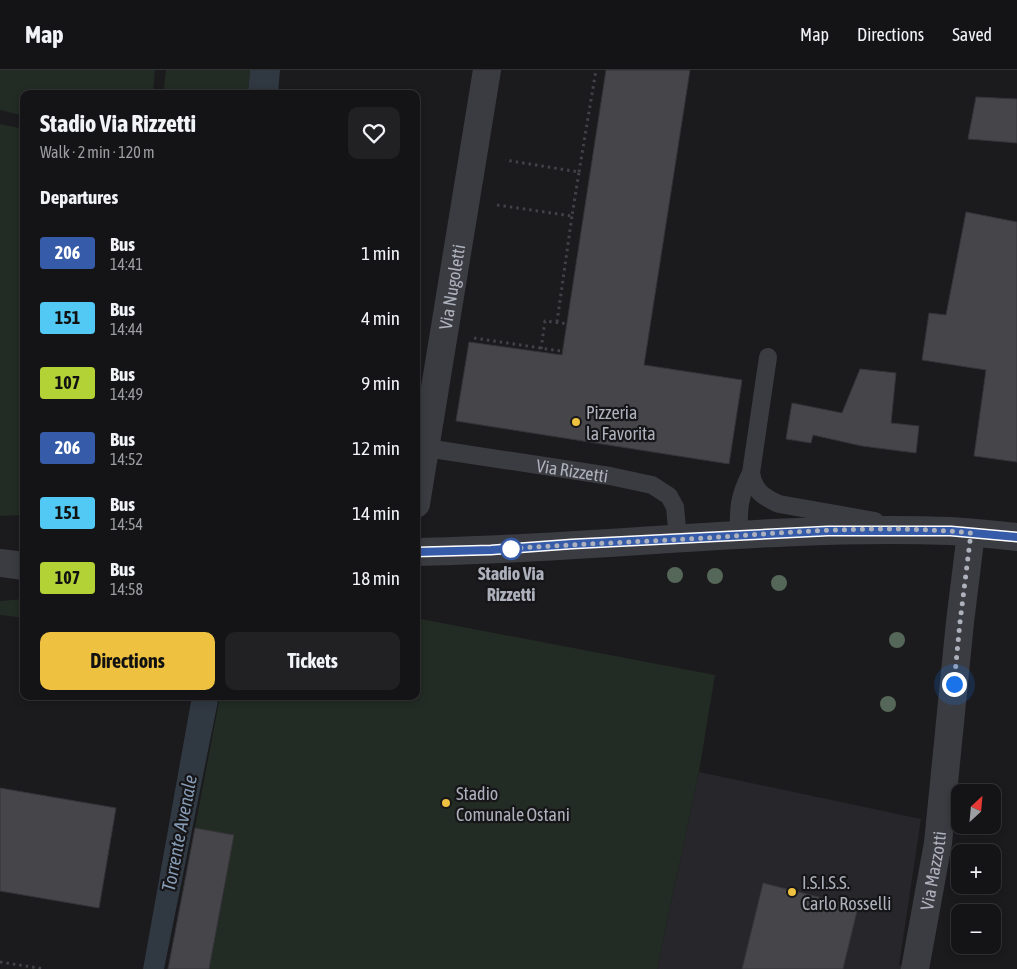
<!DOCTYPE html>
<meta charset="utf-8">
<style>
:root{--surface:#141416;--page:#212123;--text:#f1f3f6;--muted:#9d9ea1;--line:#333335;--accent:#efc140}
body{margin:0;font-family:"Asap Condensed",sans-serif;background:var(--page);color:var(--text);height:100vh;display:flex;flex-direction:column;font-size:19px;white-space:nowrap}
*{box-sizing:border-box;margin:0}
p{font-size:16px;color:var(--muted)}
.icon{flex:none;width:28px;height:28px;fill:none;stroke:currentColor;stroke-width:2;stroke-linecap:round;stroke-linejoin:round}
.map{position:relative;flex:1;overflow:hidden}
.panel{position:absolute;left:20px;top:20px;width:400px;height:610px;display:flex;flex-direction:column;background:var(--surface);border-radius:10px;box-shadow:0 2px 8px #0003,0 0 0 1px var(--line)}
.panel>*{flex:none}
.badge{padding:0 10px;border-radius:4px;font-size:18px;line-height:32px}
.needle{width:32px;rotate:26deg}
.fabs{position:absolute;left:951px;top:714px;display:grid;gap:10px}
.fabs a{display:grid;place-items:center;width:50px;height:50px;border-radius:10px;background:var(--surface);box-shadow:0 2px 8px #0003,0 0 0 1px var(--line);font-size:25px}
.you{position:absolute;width:25px;height:25px;margin:-12px;border:4px solid #fff;border-radius:50%;background:#1a73e8;box-shadow:0 0 0 8px #1a73e833}
.map>.badge{position:absolute;translate:-50% -50%;box-shadow:0 0 0 2px #fff}
h2{padding:0 20px;font-size:19px;line-height:45px}
.round{display:grid;place-items:center;flex:none;width:52px;height:52px;border-radius:10px;background:var(--page)}
.summary{display:flex;align-items:center;justify-content:space-between;height:85px;padding:0 20px}
h1{font-size:24px;font-weight:700;line-height:38px}
.cta{display:flex;gap:10px;margin-top:auto;padding:10px 20px}
.cta a{flex:1;height:58px;border-radius:10px;background:var(--accent);color:#111;font-size:20px;font-weight:700;line-height:58px;text-align:center}
.cta a+a{background:var(--page);color:var(--text)}
ul{padding:0;list-style:none}
li{display:flex;align-items:center;gap:15px;height:65px;padding:0 20px}
li div{flex:1}
li b{display:block;font-size:19px}
li em{font-style:normal}
li .badge{min-width:55px;font-weight:700;text-align:center}
header{display:flex;align-items:center;gap:30px;box-sizing:border-box;height:70px;padding:0 25px;background:var(--surface);border-bottom:1px solid var(--line)}
header strong{font-size:24px}
nav{display:flex;gap:28px;margin-inline-start:auto;font-size:18px}
.map>svg:first-child{display:block}
</style>
<header>
<strong>Map</strong>
<nav><a>Map</a><a>Directions</a><a>Saved</a></nav>
</header>
<div class="map">
<svg width="1017" height="899" viewBox="0 0 1017 899">
<rect width="100%" height="100%" fill="#1b1a1d"/>
<path fill="#27262a" d="M699 702 921 749 899 895 906 899H657Z"/>
<path fill="#222b24" d="M0 0H155L153 24H24V46L0 40Z
M166 0H250L248 24H163Z
M0 54 24 59V445L0 446Z
M24 529V548L0 545V531Z
M416 548 715 605 699 702 657 899H168L220 626H416Z"/>
<path fill="#303841" d="M250 0H280L278 24H248Z
M192 626H219L164 899H143Z"/>
<path fill="#45454a" stroke="#353439" d="M606 0H690L644 295 742 310 729 394 456 351 469 272 562 285Z
M976 27 1017 29V73L968 69Z
M966 142 1017 152V392L974 386 986 300 922 290 929 243 946 245Z
M860 299 896 303 891 353 919 356 916 383 862 376 813 365 811 373 786 369 792 333 842 343Z
M0 718 116 738 99 838 0 821Z
M195 758 234 765 209 899H168Z
M763 813 858 837 843 899H742Z"/>
<g fill="none" stroke-linecap="round" stroke-linejoin="round">
<path stroke="#414349" stroke-width="3" stroke-dasharray="2.5 4" stroke-linecap="butt" d="M579 102 596 0
M497 135 572 146 579 102 505 90
M557 252 572 146
M474 268 567 282
M541 279 545 251 569 254
M0 892 45 899"/>
<g stroke="#3b3c42" stroke-width="18">
<path id="s1" d="M426 378 610 406 652 415 669 426 675 437 678 469"/>
<path d="M751 403C754 421 763 427 779 434L875 451"/>
<path d="M739 465C738 439 739 426 751 403L768 287"/>
</g>
<g stroke="#3b3c42" stroke-width="28">
<path id="s2" d="M416 434 487 0"/>
<path id="s3" d="M915 899 938 773 960 552 971 463"/>
</g>
<path stroke="#3b3c42" stroke-width="28" d="M416 482C594 479 771 455 949 461 972 462 995 465 1017 467
M0 493 24 496"/>
</g>
<g fill="#556758">
<circle cx="675" cy="505" r="8"/>
<circle cx="715" cy="506" r="8"/>
<circle cx="779" cy="513" r="8"/>
<circle cx="897" cy="570" r="8"/>
<circle cx="888" cy="634" r="8"/>
</g>
<g fill="none" stroke-linecap="round" stroke-linejoin="round">
<g stroke="#fff" stroke-width="11">
<path id="line" d="M416 482 491 480 572 474 828 461H951L1017 467"/>
</g>
<use href="#line" stroke="#365ba9" stroke-width="8"/>
<path stroke="#adb1bc" stroke-width="5" stroke-dasharray="0 9" d="M511 479H507C573 474 639 472 705 468 793 462 883 454 971 463L960 552 954 614"/>
</g>
<g fill="#efc140" stroke="#161518" stroke-width="2">
<circle cx="576" cy="352" r="5"/>
<circle cx="446" cy="733" r="5"/>
<circle cx="792" cy="822" r="5"/>
</g>
<circle fill="#fff" stroke="#365ba9" stroke-width="2.5" cx="511" cy="479" r="10"/>
<g text-anchor="middle" dominant-baseline="central" stroke-width="4.5" stroke-linejoin="round" paint-order="stroke">
<g font-size="18" fill="#adb1bc" stroke="#161518">
<text stroke="none"><textPath href="#s2" startOffset="220">Via Nugoletti</textPath></text>
<text stroke="none"><textPath href="#s1" startOffset="148">Via Rizzetti</textPath></text>
<text stroke="none"><textPath href="#s3" startOffset="100">Via Mazzotti</textPath></text>
</g>
<g font-size="18" fill="#adb1bc" stroke="#161518" text-anchor="start">
<text x="586" y="342">Pizzeria<tspan x="586" dy="21">la Favorita</tspan></text>
<text x="456" y="723">Stadio<tspan x="456" dy="21">Comunale Ostani</tspan></text>
<text x="802" y="812">I.S.I.S.S.<tspan x="802" dy="21">Carlo Rosselli</tspan></text>
</g>
<g font-size="18" font-weight="bold" fill="#adb1bc" stroke="#161518">
<text x="511" y="503">Stadio Via<tspan x="511" dy="21">Rizzetti</tspan></text>
</g>
<g font-size="19" font-style="italic" fill="#869cb5" stroke="#161518">
<text transform="translate(179 763) rotate(-79)">Torrente Avenale</text>
</g>
</g>
</svg>
<div class="fabs">
<a><svg class="needle" viewBox="-14 -14 28 28"><path d="M0-13l5 13h-10z" fill="#e53935"/><path d="M0 13l5-13h-10z" fill="#9d9ea1"/></svg></a>
<a>+</a>
<a>−</a>
</div>
<div class="you" style="left:954px;top:614px"></div>
<section class="panel">
<div class="summary"><div><h1>Stadio Via Rizzetti</h1><p>Walk · 2 min · 120 m</p></div><a class="round"><svg class="icon" aria-label="heart" viewBox="0 0 24 24"><path d="M12 20l-8-8c-3-5 5-10 8-4 3-6 11-1 8 4z"/></svg></a></div>
<h2>Departures</h2>
<ul>
<li><span class="badge" style="background:#365ba9;color:#fff">206</span><div><b>Bus</b><p>14:41</p></div><em>1 min</em></li>
<li><span class="badge" style="background:#51c9f4;color:#111">151</span><div><b>Bus</b><p>14:44</p></div><em>4 min</em></li>
<li><span class="badge" style="background:#b2d235;color:#111">107</span><div><b>Bus</b><p>14:49</p></div><em>9 min</em></li>
<li><span class="badge" style="background:#365ba9;color:#fff">206</span><div><b>Bus</b><p>14:52</p></div><em>12 min</em></li>
<li><span class="badge" style="background:#51c9f4;color:#111">151</span><div><b>Bus</b><p>14:54</p></div><em>14 min</em></li>
<li><span class="badge" style="background:#b2d235;color:#111">107</span><div><b>Bus</b><p>14:58</p></div><em>18 min</em></li>
</ul>
<div class="cta"><a>Directions</a><a>Tickets</a></div>
</section>
</div>
